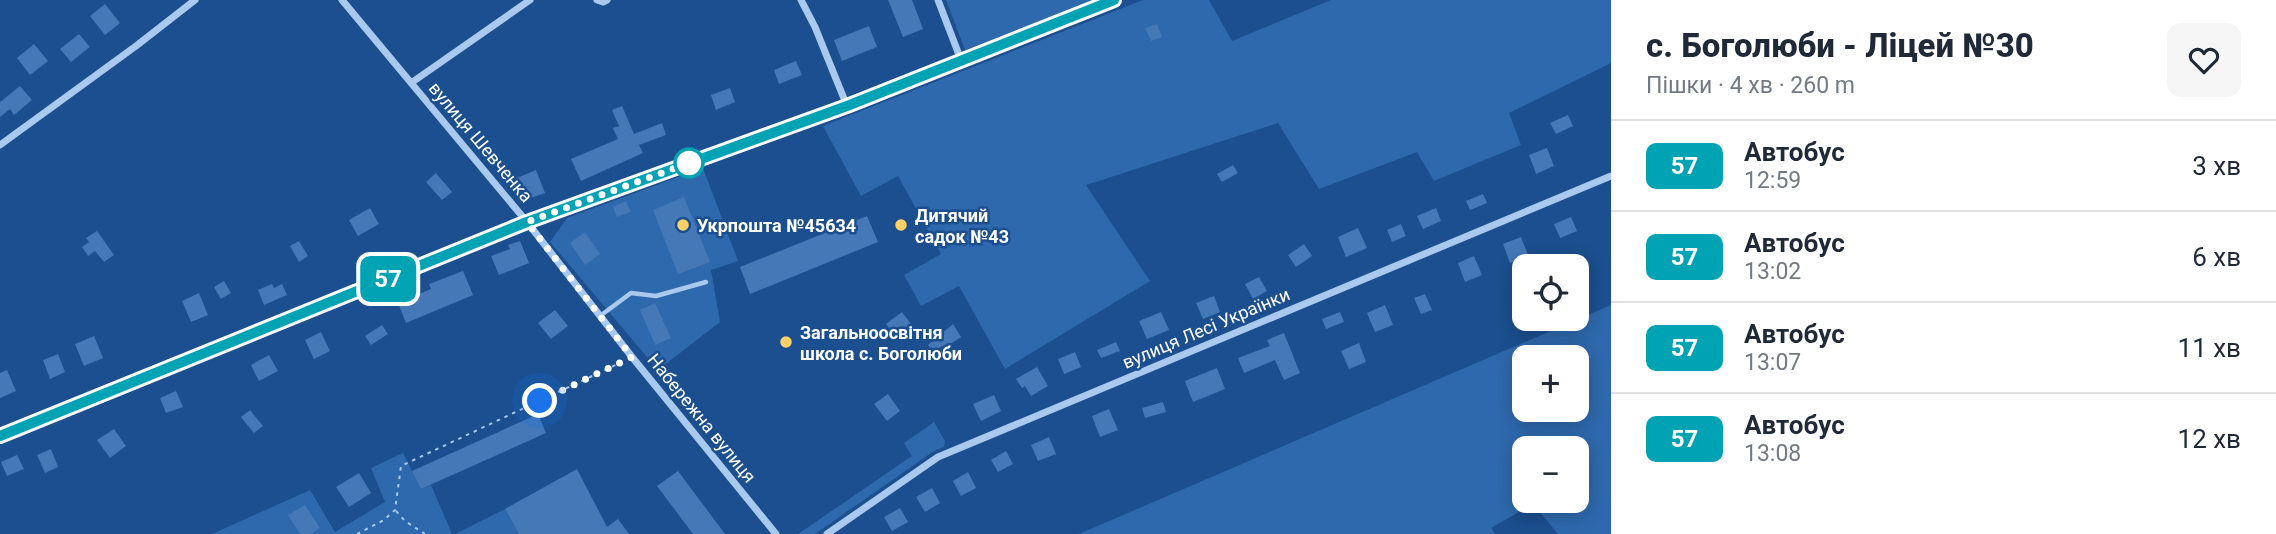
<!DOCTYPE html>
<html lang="uk">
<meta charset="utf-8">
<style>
:root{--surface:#fff;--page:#f6f6f7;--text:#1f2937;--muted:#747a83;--line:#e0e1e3}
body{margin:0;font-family:Roboto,sans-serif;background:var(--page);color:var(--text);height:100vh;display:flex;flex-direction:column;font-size:26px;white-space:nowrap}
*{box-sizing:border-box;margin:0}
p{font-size:23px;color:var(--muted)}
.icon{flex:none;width:38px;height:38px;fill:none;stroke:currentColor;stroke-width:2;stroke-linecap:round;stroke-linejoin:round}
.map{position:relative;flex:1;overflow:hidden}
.panel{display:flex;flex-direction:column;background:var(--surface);width:665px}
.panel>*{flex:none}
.badge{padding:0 14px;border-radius:10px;font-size:24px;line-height:46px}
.tools{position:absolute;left:1512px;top:254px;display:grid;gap:14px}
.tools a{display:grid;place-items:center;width:77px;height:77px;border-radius:14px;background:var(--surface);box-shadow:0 4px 18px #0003;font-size:35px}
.you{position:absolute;width:35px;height:35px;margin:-18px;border:5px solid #fff;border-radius:50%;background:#1a73e8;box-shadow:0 0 0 10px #1a73e833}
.map>.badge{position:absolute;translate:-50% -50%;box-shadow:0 0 0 4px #fff}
.round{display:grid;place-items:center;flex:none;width:74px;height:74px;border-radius:14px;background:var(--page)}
.summary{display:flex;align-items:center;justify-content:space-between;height:119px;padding:0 35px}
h1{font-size:33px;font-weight:800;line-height:52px}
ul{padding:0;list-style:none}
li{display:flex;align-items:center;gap:21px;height:91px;padding:0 35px;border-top:2px solid var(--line)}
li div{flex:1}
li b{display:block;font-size:26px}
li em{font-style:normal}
li .badge{min-width:77px;font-weight:700;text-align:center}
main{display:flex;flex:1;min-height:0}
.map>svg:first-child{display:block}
</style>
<main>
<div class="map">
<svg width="1611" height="534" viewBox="0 0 1611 534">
<rect width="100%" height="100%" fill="#1b4f8f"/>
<path fill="#2e69ad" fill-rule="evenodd" d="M946 0H1095L965 50Z
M1143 0H1209L1232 41 1331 0H1611V63L1509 113 1521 145 1434 181 1417 152 1319 189 1278 123 1086 185 1150 281 1005 369 959 286 921 306 904 275 941 254 898 176 861 196 823 126Z
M703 168 738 261 711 270 720 322 658 370 550 242 567 218Z
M1611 305V534H1558L1533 504 1491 528 1495 534H1079ZM1524 357H1577V410H1524ZM1524 448H1577V500H1524Z
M934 422 945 441 944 447 934 451 815 534H798L912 456 904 443Z
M403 453 421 489 431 485 452 534H212L310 490 335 532 385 502 371 468Z
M505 509 519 534H455Z"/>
<path fill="#4478b7" d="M888 0H912L923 29 903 37Z
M105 4 120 23 105 35 90 16Z
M1157 24 1162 37 1151 41 1145 28Z
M869 26 877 47 842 61 834 40Z
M79 34 90 47 71 62 60 49Z
M34 44 48 61 30 75 17 58Z
M796 61 802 75 779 84 774 70Z
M20 86 32 100 14 115 10 109 0 117V102Z
M730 88 735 102 716 110 711 95Z
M622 106 634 134 662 123 666 135 639 145 643 153 581 181 571 159 618 139 613 128 619 126 612 110Z
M1568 115 1573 126 1556 134 1550 123Z
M1547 148 1554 166 1536 174 1529 155Z
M1233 165 1238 173 1222 182 1217 174Z
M536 170 545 193 525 200 517 178Z
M436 173 452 192 442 200 426 182Z
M1483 194 1487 203 1470 210 1466 201Z
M684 197 710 262 678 274 653 210Z
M626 201 631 212 617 217 613 207Z
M370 208 379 224 358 236 349 220Z
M1436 208 1441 221 1423 229 1417 216Z
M867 216 878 242 750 294 740 267Z
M1571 217 1577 231 1560 238 1554 224Z
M1401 224 1406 236 1392 242 1387 230Z
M1358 228 1367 248 1346 257 1338 237Z
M97 231 114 255 104 262 95 251 88 256 82 247 89 242 86 238Z
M585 232 600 254 585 265 570 243Z
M1521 237 1528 255 1510 263 1503 244Z
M299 241 308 256 299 262 290 246Z
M520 241 529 263 499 275 491 256 510 249 508 245Z
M1304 244 1312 256 1296 267 1288 255Z
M1474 256 1482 275 1465 282 1458 263Z
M463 271 473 295 406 323 398 303 431 289 429 284Z
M1259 277 1267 291 1253 299 1245 284Z
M224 281 231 293 221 299 214 287Z
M272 284 274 288 282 284 287 295 264 305 258 290Z
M199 293 208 315 191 322 182 301Z
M1425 294 1432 310 1421 314 1414 298Z
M1214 296 1220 312 1203 319 1196 303Z
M655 303 671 338 655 345 640 310Z
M1385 305 1393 325 1375 332 1367 313Z
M555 310 568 326 551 339 538 323Z
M902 312 914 328 898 340 886 324Z
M1161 312 1169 330 1147 339 1139 321Z
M1340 312 1344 322 1326 329 1322 319Z
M953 324 961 337 944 348 942 346 933 352 928 345Z
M382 325 388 334 371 345 365 336Z
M321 332 330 351 314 359 305 340Z
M1284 333 1300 373 1284 380 1275 360 1244 373 1238 358 1270 346 1267 340Z
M94 336 103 358 84 366 75 344Z
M1116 342 1120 351 1101 358 1097 350Z
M1359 343 1366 362 1349 369 1341 351Z
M1075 352 1081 367 1064 374 1058 359Z
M58 354 65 372 50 379 43 360Z
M269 355 278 371 259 381 251 365Z
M1037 367 1048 386 1031 396 1025 386 1022 388 1016 379Z
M1217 368 1225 389 1193 402 1185 381Z
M7 370 16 391 0 398V373Z
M176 391 183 407 166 413 160 398Z
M888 394 900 411 887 421 874 404Z
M994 395 1001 411 981 421 973 404Z
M1163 402 1166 412 1145 418 1142 408Z
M1109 409 1118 430 1100 437 1092 416Z
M250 410 263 426 254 433 241 417Z
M538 414 546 433 421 489 412 471Z
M114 429 126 446 110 458 97 440Z
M1049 437 1056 454 1038 461 1031 445Z
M51 449 58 467 45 473 37 455Z
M1006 451 1013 464 998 472 991 460Z
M17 455 24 469 7 476 1 462Z
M577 469 607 527 618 519 629 534H519L505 509Z
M678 471 725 534H693L657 486Z
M968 472 976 488 961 496 953 481Z
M359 473 371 493 349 507 336 487Z
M932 488 940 503 925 512 916 497Z
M305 505 320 528 311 534H300L288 515Z
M900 508 908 522 892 531 884 517Z"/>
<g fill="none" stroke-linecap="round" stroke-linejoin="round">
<path stroke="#a9c9ee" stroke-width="2" stroke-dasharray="3.5 5" stroke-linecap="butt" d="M396 511 405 521 425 534
M357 534 384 520 395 510 401 466 622 362"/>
<path stroke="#a9c9ee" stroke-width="4.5" d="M600 316 631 293 656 296 706 282"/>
<path stroke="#a9c9ee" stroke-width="7" d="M342 0 527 222 632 357 776 534
M597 0 603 2 607 0
M801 0 815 27 847 106
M938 0 961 60
M411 83 530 0
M0 145 136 46 195 0
M827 534 938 457 1611 176"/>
<path stroke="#a9c9ee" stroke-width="12" d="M0 436 527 222 847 106 1114 0"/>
</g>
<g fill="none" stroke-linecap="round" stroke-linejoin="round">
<g stroke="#fff" stroke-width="16">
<path id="line" d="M0 436 527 222 847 106 1114 0"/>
</g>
<use href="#line" stroke="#00a3b4" stroke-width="10"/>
<path stroke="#fff" stroke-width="7" stroke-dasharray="0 12.6" d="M540 401 632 357 527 222 689 163"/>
</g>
<circle fill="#fff" stroke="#00a3b4" stroke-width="3.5" cx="689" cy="163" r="14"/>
<g fill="#ffd166" stroke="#1b4f8f" stroke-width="2.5">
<circle cx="683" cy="225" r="7"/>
<circle cx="901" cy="225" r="7"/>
<circle cx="786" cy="342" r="7"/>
</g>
<g text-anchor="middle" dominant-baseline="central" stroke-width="5" stroke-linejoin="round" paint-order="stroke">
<g font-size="18" fill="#fff" stroke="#1b4f8f">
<text transform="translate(481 142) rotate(50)">вулиця Шевченка</text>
<text transform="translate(1206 328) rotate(-23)">вулиця Лесі Українки</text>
<text transform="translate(702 418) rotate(51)">Набережна вулиця</text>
</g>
<g font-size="18" font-weight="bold" fill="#fff" stroke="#1b4f8f" text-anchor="start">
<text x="915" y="215">Дитячий<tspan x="915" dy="21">садок №43</tspan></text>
<text x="697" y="225">Укрпошта №45634</text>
<text x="800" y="332">Загальноосвітня<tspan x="800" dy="21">школа с. Боголюби</tspan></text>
</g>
</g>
</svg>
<div class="tools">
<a><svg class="icon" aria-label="locate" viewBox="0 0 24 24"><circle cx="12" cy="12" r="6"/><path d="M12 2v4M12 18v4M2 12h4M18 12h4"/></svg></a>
<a>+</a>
<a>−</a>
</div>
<div class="you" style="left:540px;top:401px"></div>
<b class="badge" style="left:388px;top:279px;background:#00a3b4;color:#fff">57</b>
</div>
<section class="panel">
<div class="summary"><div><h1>с. Боголюби - Ліцей №30</h1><p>Пішки · 4 хв · 260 m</p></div><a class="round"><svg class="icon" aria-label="heart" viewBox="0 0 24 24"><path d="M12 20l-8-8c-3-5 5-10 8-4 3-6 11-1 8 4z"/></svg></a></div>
<ul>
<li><span class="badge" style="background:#00a3b4;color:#fff">57</span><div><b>Автобус</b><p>12:59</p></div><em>3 хв</em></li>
<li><span class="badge" style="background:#00a3b4;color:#fff">57</span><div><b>Автобус</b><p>13:02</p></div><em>6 хв</em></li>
<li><span class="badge" style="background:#00a3b4;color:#fff">57</span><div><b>Автобус</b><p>13:07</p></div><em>11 хв</em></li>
<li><span class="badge" style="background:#00a3b4;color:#fff">57</span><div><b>Автобус</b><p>13:08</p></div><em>12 хв</em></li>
</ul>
</section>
</main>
